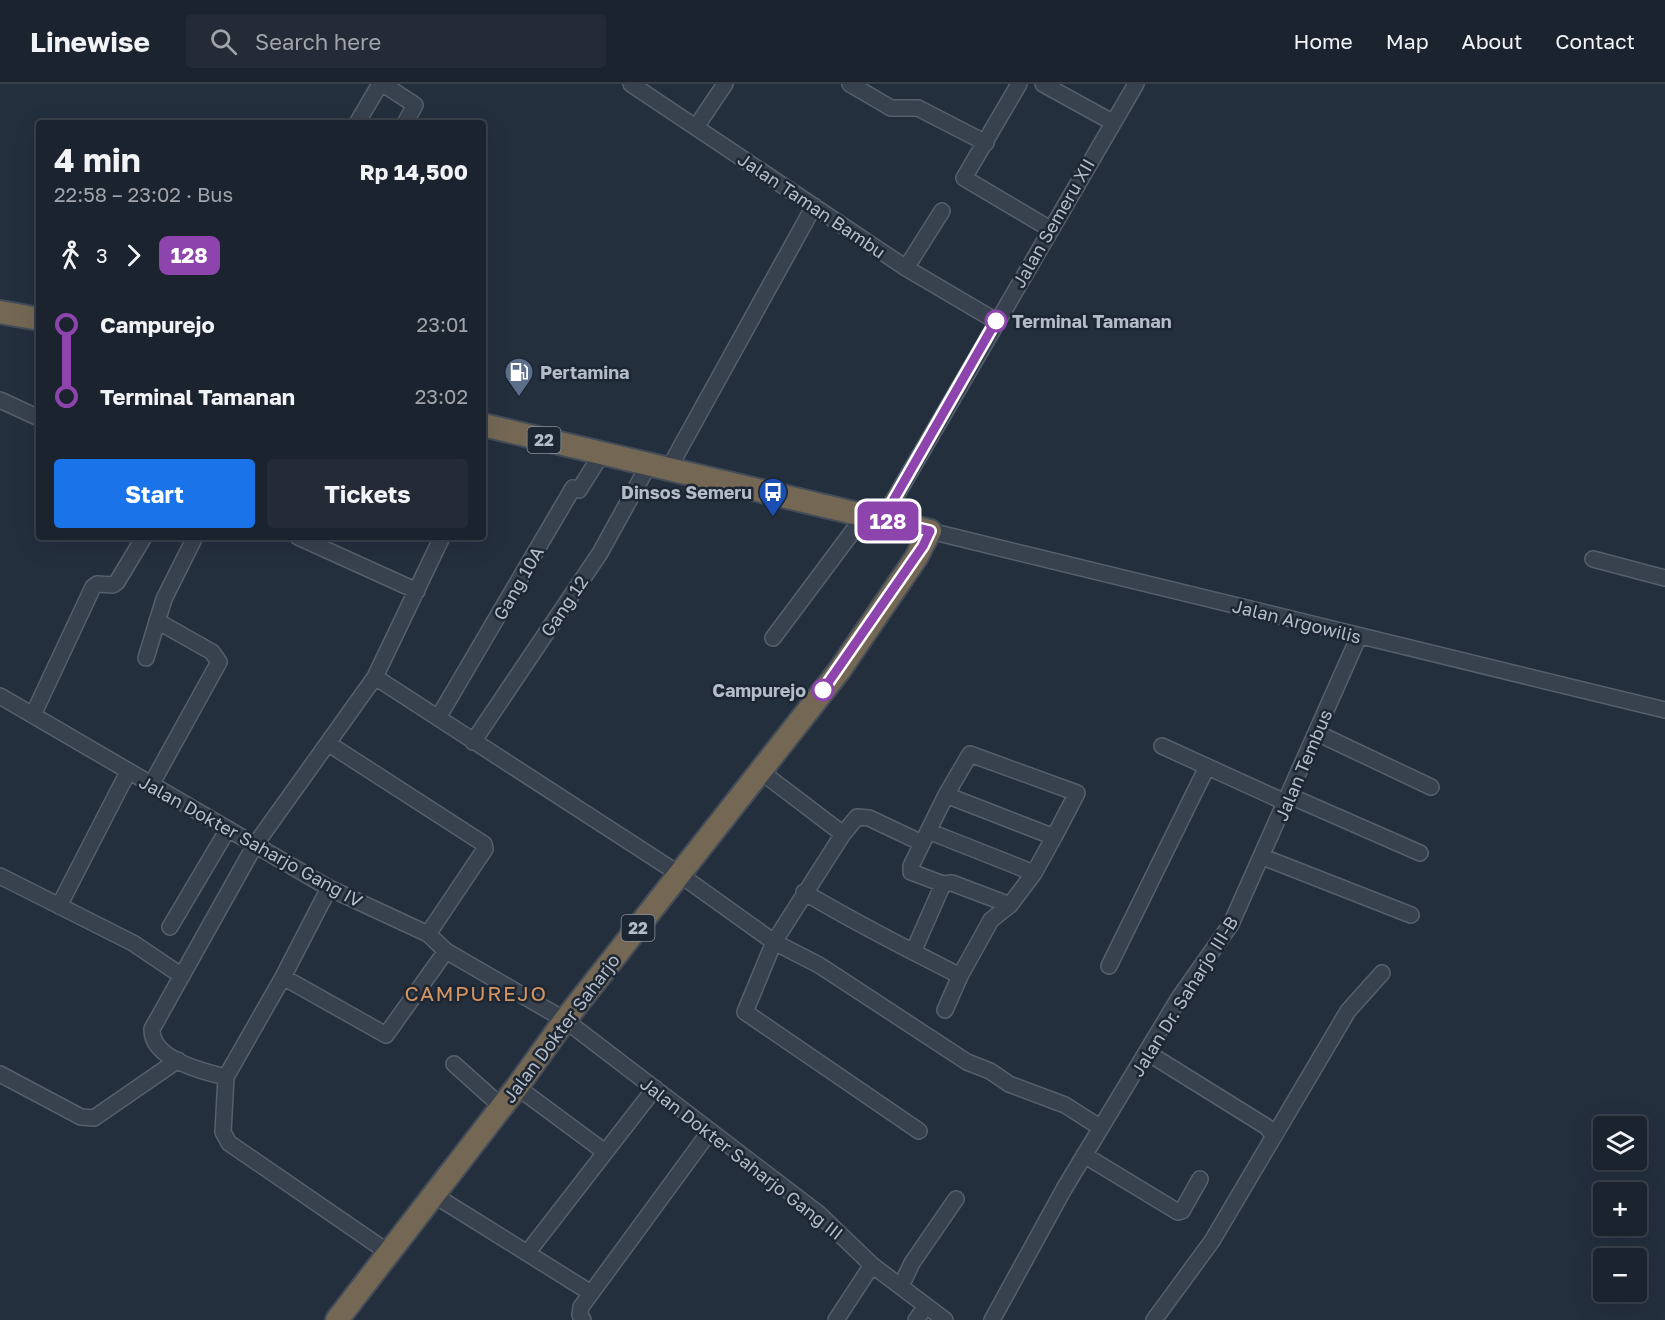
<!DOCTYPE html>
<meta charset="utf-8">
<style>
:root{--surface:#1b232e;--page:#242b36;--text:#f1f3f6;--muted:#a0a4aa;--line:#39404a;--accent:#1a73e8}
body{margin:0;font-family:"Golos Text",sans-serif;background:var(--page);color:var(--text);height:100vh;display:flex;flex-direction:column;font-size:22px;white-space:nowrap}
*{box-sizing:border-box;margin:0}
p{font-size:20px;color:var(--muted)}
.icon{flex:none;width:33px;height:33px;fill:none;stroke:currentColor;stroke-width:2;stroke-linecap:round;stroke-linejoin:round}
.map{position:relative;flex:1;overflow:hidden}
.sheet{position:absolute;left:36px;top:36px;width:450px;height:420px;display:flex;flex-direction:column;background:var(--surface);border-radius:6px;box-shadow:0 6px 24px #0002,0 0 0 2px var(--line)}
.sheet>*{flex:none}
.badge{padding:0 12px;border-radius:9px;font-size:21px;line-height:39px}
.tools{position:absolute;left:1593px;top:1032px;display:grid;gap:12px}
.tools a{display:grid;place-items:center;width:54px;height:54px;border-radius:6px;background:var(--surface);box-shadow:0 6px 24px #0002,0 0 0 2px var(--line);font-size:30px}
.map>.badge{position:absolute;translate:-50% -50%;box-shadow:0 0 0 3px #fff}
.legs{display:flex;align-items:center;gap:9px;height:66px;padding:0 18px;font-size:20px}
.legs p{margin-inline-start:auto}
.head{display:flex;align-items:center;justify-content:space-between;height:102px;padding:0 18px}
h1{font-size:33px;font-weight:700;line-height:45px}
.action{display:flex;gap:12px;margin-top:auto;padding:12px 18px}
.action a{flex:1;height:69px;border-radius:6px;background:var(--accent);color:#fff;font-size:24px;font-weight:700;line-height:69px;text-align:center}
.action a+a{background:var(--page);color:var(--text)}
ul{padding:0 18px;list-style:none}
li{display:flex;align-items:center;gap:21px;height:72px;font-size:22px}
li i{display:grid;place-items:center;width:9px;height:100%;margin:0 8px;background:currentColor}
li i::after{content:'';width:15px;height:15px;margin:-8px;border:4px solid;border-radius:50%;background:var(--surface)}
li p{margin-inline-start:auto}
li:first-child i{background:linear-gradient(#0000 50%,currentColor 0)}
li:last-child i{background:linear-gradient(currentColor 50%,#0000 0)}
header{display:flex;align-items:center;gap:36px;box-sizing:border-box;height:84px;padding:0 30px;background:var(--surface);border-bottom:2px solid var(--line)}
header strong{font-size:28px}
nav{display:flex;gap:33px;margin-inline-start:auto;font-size:21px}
.search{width:420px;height:54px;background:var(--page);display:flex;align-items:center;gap:15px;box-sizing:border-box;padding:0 21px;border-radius:6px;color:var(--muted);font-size:22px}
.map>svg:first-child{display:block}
</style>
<header>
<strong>Linewise</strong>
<div class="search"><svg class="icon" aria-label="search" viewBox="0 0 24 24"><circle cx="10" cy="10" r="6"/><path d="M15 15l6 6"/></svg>Search here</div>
<nav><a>Home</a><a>Map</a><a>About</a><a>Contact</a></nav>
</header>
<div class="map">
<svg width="1665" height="1236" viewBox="0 0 1665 1236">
<rect width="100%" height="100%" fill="#242f3e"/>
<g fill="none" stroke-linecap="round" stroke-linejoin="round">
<g stroke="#565f6c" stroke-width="18">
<path id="minor" d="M383 0 415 21 405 39
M631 0 906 184 996 237
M850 0 891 24H918L986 59
M1019 0 964 94 1050 145
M1043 0 1112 38
M357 39 380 0
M696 43 725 0
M906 184 942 127
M0 316 39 334
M668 386 814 122
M882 436 1136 0
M930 447 1665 626
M298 453 417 507
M1593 475 1665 494
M773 554 865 431
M146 574 164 515 195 453
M375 593 679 790 774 858 819 881 967 978 990 987 1009 1000 1065 1021 1101 1044
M0 612 329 804 428 850 446 867 565 936 819 1130 872 1181 945 1236
M33 631 93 503 97 500 113 501 117 498 144 453
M438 634 573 404 579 406 601 371
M1317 649 1431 703
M473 658 600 469 648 382
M329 660 484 760 485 765 428 850
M1162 662 1287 719
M760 687 843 750 774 858 745 928 919 1047
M151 701 219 578 212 568 157 537
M946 711 1054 753 1034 789
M1290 712 1420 769
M843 750 857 733 869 734 922 759
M1263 773 1411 831
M0 792 133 859 182 892
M943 800 911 788V782L946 711 970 670 1077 709 1054 753
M329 804 283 893 226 993 223 1048 229 1059 389 1169
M804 808C855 839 908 865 960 892L991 836 1010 821 1034 789 928 747
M59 822 128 688
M170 843 228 745
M914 866 943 800 952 799 1010 821
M1109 882 1207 683
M283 893 386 951 446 867
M945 926 960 892
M1148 969 1267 1043 1273 1051
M454 980 502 1023
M0 990 81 1033 94 1034 178 976
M226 993C204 988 151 975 152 945L255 761 375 593 442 453
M517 1003 605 1068
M1084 1071 1178 1128 1182 1127 1200 1095
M434 1111 591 1209
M528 1168 655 1004
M901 1202 912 1179 956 1115
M583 1236 580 1231 581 1223 710 1047
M836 1236 872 1181
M916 1236 926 1222
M992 1236 1064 1105 1179 914 1231 840 1359 552
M1154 1236 1212 1157 1348 927 1382 889"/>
</g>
<g stroke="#434c59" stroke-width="26">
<path id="highway" d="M0 228 39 235
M337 1236 517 1003 565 936 839 587 916 474 930 447 483 341"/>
</g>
<use href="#minor" stroke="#38414e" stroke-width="15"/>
<use href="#highway" stroke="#746855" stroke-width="22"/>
</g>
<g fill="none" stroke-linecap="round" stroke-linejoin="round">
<g stroke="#fff" stroke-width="14">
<path id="line-1" d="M823 606 923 462 930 447 882 436 996 237"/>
</g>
<use href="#line-1" stroke="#8e44ad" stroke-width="9"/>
</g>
<defs>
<g id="fuel-pin" transform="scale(1.5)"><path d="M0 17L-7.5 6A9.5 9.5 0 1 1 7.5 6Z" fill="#5c6f8a" stroke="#1d2633"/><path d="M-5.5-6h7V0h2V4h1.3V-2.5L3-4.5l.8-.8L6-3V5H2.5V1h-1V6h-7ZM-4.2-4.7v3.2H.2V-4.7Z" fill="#fff"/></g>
<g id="bus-pin" transform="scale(1.5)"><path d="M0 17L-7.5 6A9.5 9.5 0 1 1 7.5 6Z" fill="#1a4fb4" stroke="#1d2633"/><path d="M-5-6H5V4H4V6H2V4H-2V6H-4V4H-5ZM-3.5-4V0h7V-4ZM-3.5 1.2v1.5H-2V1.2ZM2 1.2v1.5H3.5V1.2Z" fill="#fff"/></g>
</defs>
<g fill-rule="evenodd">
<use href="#fuel-pin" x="519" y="288"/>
<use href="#bus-pin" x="773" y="408"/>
</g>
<g fill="#fff" stroke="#8e44ad" stroke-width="3">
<circle cx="996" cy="237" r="10"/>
<circle cx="823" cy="606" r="10"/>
</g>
<g text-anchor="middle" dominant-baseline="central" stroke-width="5" stroke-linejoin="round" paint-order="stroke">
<g fill="#1d2633" stroke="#878f9c" stroke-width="1.5">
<rect x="527.5" y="343" width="33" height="26" rx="4.5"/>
<rect x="621.5" y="831" width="33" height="26" rx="4.5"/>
</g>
<g font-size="16" font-weight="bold" fill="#b4bcc9">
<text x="544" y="356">22</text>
<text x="638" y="844">22</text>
</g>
<g font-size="18" fill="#b4bcc9" stroke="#1d2633">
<text transform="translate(812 121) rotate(34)">Jalan Taman Bambu</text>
<text transform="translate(1053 139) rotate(-60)">Jalan Semeru XII</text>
<text transform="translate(518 499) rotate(-60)">Gang 10A</text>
<text transform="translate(564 522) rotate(-56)">Gang 12</text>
<text transform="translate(1297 537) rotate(14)">Jalan Argowilis</text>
<text transform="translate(1303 681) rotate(-67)">Jalan Tembus</text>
<text transform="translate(251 757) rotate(29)">Jalan Dokter Saharjo Gang IV</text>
<text transform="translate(1184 912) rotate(-58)">Jalan Dr. Saharjo III-B</text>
<text transform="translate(561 944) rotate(-53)">Jalan Dokter Saharjo</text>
<text transform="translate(742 1074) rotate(38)">Jalan Dokter Saharjo Gang III</text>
</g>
<g font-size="18" font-weight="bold" fill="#b4bcc9" stroke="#1d2633" text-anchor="start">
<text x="1012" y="237">Terminal Tamanan</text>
<text x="806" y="606" text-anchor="end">Campurejo</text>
</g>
<g font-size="18" font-weight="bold" fill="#b4bcc9" stroke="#1d2633" text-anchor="start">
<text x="540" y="288">Pertamina</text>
<text x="752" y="408" text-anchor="end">Dinsos Semeru</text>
</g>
<g font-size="21" letter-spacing="1.5" fill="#d59563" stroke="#1d2633">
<text x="476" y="909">CAMPUREJO</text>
</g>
</g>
</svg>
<div class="tools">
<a><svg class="icon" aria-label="layers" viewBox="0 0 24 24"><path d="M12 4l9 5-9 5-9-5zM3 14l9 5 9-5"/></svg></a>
<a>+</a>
<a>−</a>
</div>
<b class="badge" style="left:888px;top:437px;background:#8e44ad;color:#fff">128</b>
<section class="sheet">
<div class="head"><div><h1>4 min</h1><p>22:58 – 23:02 · Bus</p></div><b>Rp 14,500</b></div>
<div class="legs"><svg class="icon" aria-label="walk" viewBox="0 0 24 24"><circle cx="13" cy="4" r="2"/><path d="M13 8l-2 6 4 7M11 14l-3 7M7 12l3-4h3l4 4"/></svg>3<svg class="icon" aria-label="forward" viewBox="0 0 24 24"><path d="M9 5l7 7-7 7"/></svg><b class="badge" style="background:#8e44ad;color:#fff">128</b></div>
<ul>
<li><i style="color:#8e44ad"></i><b>Campurejo</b><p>23:01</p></li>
<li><i style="color:#8e44ad"></i><b>Terminal Tamanan</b><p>23:02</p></li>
</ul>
<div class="action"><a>Start</a><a>Tickets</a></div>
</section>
</div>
